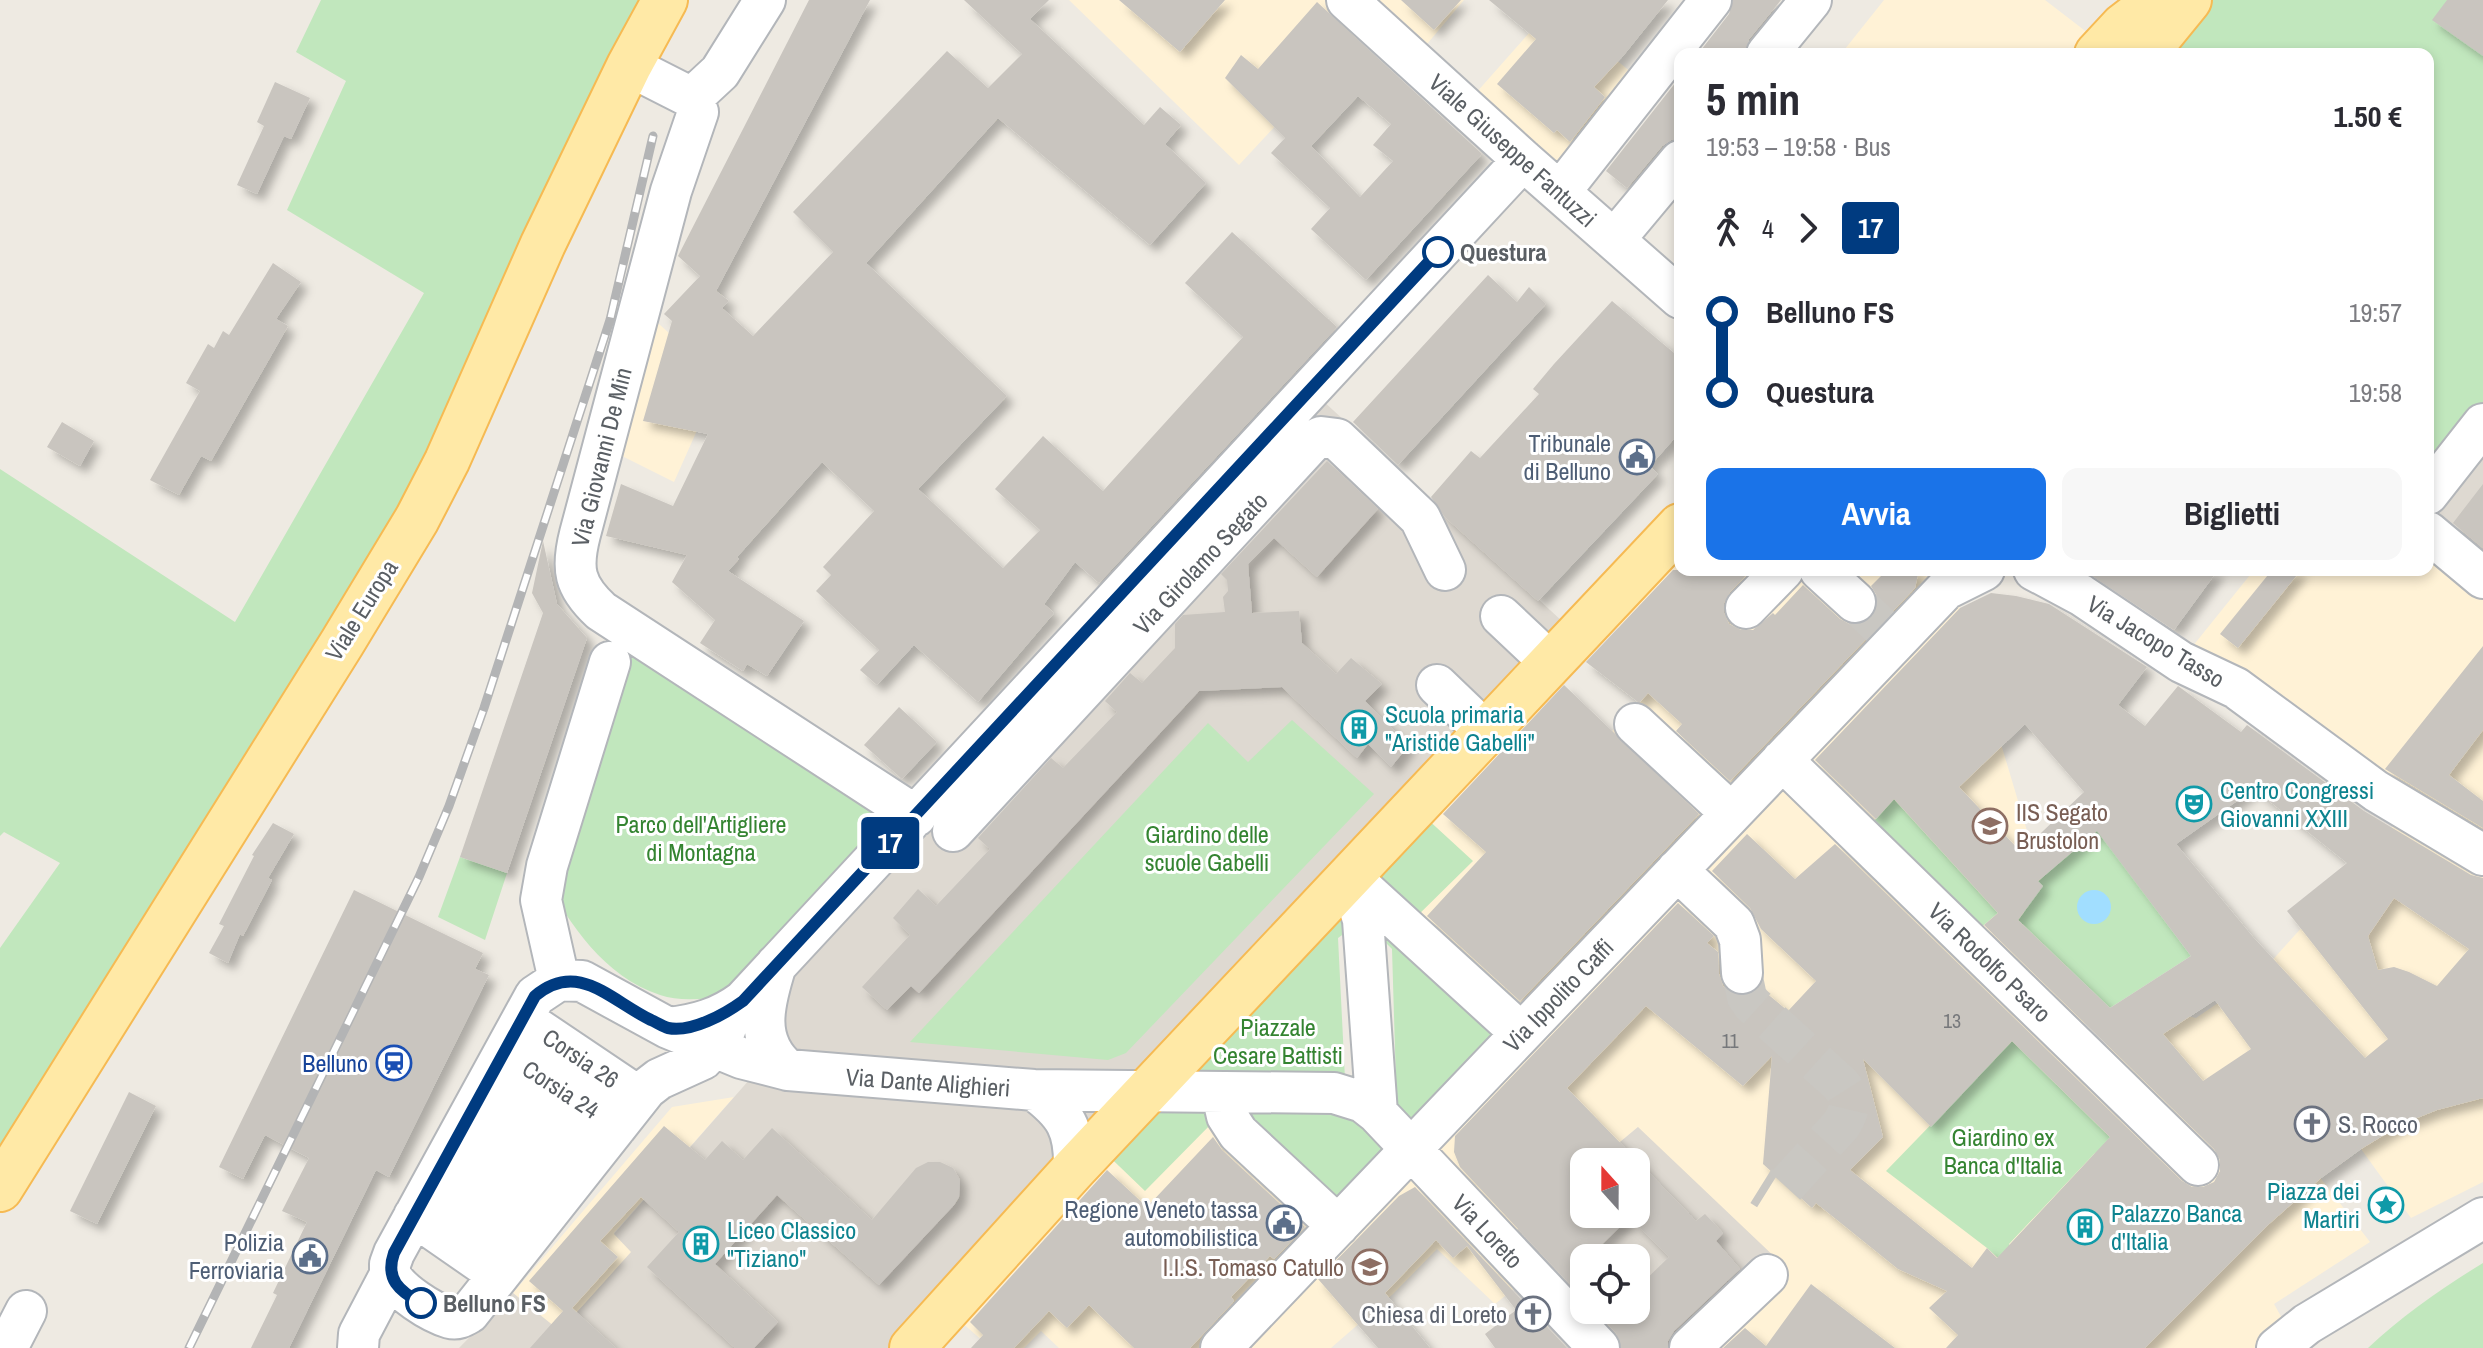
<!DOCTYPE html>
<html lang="it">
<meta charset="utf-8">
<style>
:root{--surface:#fff;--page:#f7f7f7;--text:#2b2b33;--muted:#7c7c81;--accent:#1a73e8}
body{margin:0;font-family:"Archivo Narrow",sans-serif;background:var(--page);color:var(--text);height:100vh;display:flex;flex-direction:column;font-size:30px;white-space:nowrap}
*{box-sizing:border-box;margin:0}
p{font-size:26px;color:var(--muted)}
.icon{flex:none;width:44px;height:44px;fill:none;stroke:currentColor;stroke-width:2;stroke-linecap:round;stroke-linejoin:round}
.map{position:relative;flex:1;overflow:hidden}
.sheet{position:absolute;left:1674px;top:48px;width:760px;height:528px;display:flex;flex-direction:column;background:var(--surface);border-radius:16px;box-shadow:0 4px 12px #0003}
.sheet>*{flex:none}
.badge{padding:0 16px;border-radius:6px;font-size:28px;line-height:52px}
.needle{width:52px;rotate:339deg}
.controls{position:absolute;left:1570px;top:1148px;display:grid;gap:16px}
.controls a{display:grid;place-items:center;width:80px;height:80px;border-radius:16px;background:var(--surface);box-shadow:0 4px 12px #0003;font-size:40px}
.map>.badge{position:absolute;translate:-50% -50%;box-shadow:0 0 0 4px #fff}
.legs{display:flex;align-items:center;gap:12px;height:88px;padding:0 32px;font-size:26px}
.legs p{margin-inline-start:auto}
.summary{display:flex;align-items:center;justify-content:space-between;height:136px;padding:0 32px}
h1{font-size:44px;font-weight:700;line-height:60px}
.action{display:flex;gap:16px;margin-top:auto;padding:16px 32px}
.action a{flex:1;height:92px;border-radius:16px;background:var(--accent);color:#fff;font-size:32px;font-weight:700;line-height:92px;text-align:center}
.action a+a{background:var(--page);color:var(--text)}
ul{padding:0 32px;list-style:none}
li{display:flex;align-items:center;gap:28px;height:80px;font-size:30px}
li i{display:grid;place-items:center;width:12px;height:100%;margin:0 10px;background:currentColor}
li i::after{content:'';width:20px;height:20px;margin:-10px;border:6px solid;border-radius:50%;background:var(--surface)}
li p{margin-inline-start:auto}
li:first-child i{background:linear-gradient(#0000 50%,currentColor 0)}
li:last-child i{background:linear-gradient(currentColor 50%,#0000 0)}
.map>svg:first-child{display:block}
</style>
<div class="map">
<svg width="2483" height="1348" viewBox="0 0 2483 1348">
<defs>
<filter id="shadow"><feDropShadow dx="7" dy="7" stdDeviation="4" flood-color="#0004"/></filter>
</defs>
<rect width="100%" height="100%" fill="#eeeae2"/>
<path fill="#fff2d6" d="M1069 0H1464L1417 56 1376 18 1239 165Z
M1884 0H2045L2101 43 2092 54H1841Z
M1552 7 1649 87 1566 190 1468 102Z
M649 315 720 379 674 482 610 450Z
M1680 520V570H1949L2094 1055 2152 1008 2196 1018 2259 975 2403 815 2180 662 2254 570H2428V522L2483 584V1182L2411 1218 2361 1149 2338 1111 2260 1100 2370 1242 2274 1304 2299 1348H1686L1638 1127 1596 1162H1584L1535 1272 1495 1304 1437 1249 1393 1294 1331 1348H1059L1041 1331 1024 1348H991L938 1302 1093 1141 1216 1119 1325 1215 1411 1143 1409 924 1412 805 1520 692 1589 756 1666 673 1598 610Z
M734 1097 614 1233 632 1252 559 1332 513 1293 672 1107Z"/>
<path fill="#ded9d1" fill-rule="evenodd" d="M1308 387 1576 634 894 1348H459L513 1293 560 1331 631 1252 614 1234 778 1047 734 995Z
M2483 414V584L2428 522V482Z
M1638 1127 1781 1263 1686 1348H1590L1504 1241 1584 1173V1214H1636V1162H1596ZM1584 1258H1636V1310H1584Z"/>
<path fill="#c1e7bd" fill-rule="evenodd" d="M321 0H667L521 324 0 1200V948L60 863 4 832 0 836V469L235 622 424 293 287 210 346 81 296 52Z
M2137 0H2483V414L2428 482V54H2092Z
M627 631 914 810 734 995C710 998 683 1003 660 995 603 976 571 925 542 875Z
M1292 720 1374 794 1126 1053 1108 1060 910 1042 1208 723 1248 762Z
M1894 799 1998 913 1978 930 1874 821Z
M1412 805 1473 861 1409 924 1520 1027 1339 1199 1260 1131 1216 1119 1145 1191 1093 1141ZM1363 920 1392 949 1396 1082 1372 1065 1345 1079 1338 938Z
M2097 830 2191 956 2110 1008 2018 920 2024 912 2019 905 2036 883Z
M460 857 507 873 485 940 438 917Z
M2012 1041 2114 1141 2094 1154 2009 1244 2029 1286 1987 1248 1886 1171Z
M2483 1263V1348H2368C2403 1315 2442 1288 2483 1263Z"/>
<path fill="#a1deff" d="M2077 907a17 17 0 1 1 34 0a17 17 0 1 1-34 0Z"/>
<path fill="#c9c5bf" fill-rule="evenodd" filter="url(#shadow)" d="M809 0H870L716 291 729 301 722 308 753 336 833 252 793 212 947 51 988 88 1022 54 964 0H1049L1030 19 1144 125 1160 107 1181 125 1165 144 1206 183 1150 245 998 118 866 263 1007 396 918 489 1003 568 1040 530 995 489 1043 436 1103 491 1243 337 1185 283 1232 232 1337 327 1099 583 1075 562 1044 604 1054 613 978 702 914 645 877 685 860 670 879 650 816 591 831 575 823 567 874 511 822 462 737 557 739 559 728 571 804 621 767 676 747 664 743 671 700 643 715 620 672 582 687 555 606 536 621 484 673 506 708 434 643 421 672 321 664 314 700 276 678 256Z
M1119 0H1225L1180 52Z
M1401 0H1461L1434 30Z
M1489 0H1668L1623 56 1594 87 1605 97 1570 142 1557 130 1554 133 1497 84 1536 39Z
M1733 0H1781L1749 39 1745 54H1698L1729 14Z
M2447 0H2483V56L2432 20Z
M1317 2 1482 154 1366 280 1311 229 1330 208 1271 153 1285 138 1225 78 1241 55 1258 69ZM1358 96 1391 124 1373 145 1393 161 1360 197 1311 146Z
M1680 77V139L1671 140 1662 146 1627 188 1606 171Z
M275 82 310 98 291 139 284 136 257 194 237 185 264 126 257 122Z
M273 263 301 282 276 319 288 326 211 461 201 456 179 495 150 480 200 391 186 383 208 344 214 348 223 331 229 335Z
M1488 275 1517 302 1529 287 1546 304 1398 465 1353 422Z
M1612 301 1680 358V432L1650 466 1658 474 1538 601 1445 517 1431 497 1471 451 1480 458 1539 394 1533 389 1554 364Z
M62 422 94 441 80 466 47 447Z
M1327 461 1378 509 1317 577 1274 538 1248 564 1252 613 1299 611 1302 643 1336 674 1351 658 1382 684 1365 701 1409 745 1391 767 1368 744 1357 758 1282 687 1199 691 919 993 911 986 887 1010 862 987 910 935 893 918 918 889 936 906 990 849 978 838 1051 758 1063 768 1117 712 1105 701 1130 673 1142 683 1175 648V624L1183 615 1225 612 1223 597 1228 591 1227 580 1221 574Z
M2483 484V548L2453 523Z
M543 541 557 604 587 638 507 873 460 857 543 613 532 593Z
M1673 570H1751L1730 592 1724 603V613L1729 624 1741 630H1753L1773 613 1775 615 1803 585 1840 619 1851 625 1863 624 1871 618 1877 608V596L1871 586 1887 570H1919L1915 588 1730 781 1676 731 1682 724 1648 693 1640 702H1638L1586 662Z
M2083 570H2218L2174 630Z
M2272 570H2301L2238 648 2220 634Z
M1991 593 2016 596 2049 604 2147 667 2118 705 2145 726 2178 686 2241 732 2247 725 2364 811 2471 875 2483 878V1098L2437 1110 2402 1124 2361 1149 2321 1178 2269 1224 2145 1348H1946L1958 1335 1929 1308 1947 1291 1898 1269 1816 1203 1812 1208 1763 1164 1772 1056 1743 1086 1646 1006 1567 1088 1696 1221 1705 1214 1723 1233 1716 1241 1740 1269 1674 1331 1668 1341V1348H1621L1616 1333 1595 1310H1636V1289L1669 1257 1636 1224V1162H1584V1214H1633L1588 1258H1584V1299L1460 1167 1454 1152 1455 1136 1678 903 1714 936 1707 943 1718 952 1719 974 1723 986 1732 994 1743 996 1754 993 1759 987 1788 1011 1816 981 1761 929 1750 908 1712 871 1747 834 1795 879 1835 844 2182 1181 2192 1187H2203L2214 1182 2220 1171V1160L2214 1149 1984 925 1998 913 1894 799 1876 819 1815 760 1960 608ZM2025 724 2084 792 2021 852 1959 787ZM2254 789 2347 863 2287 911 2388 1039 2365 1058 2253 937 2176 844ZM2097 831 2191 956 2110 1008 2018 920 2043 886 2038 881ZM2394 898 2469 949 2437 986 2409 972 2394 967 2378 970 2368 936ZM2215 1000 2251 1049 2203 1081 2163 1034ZM2012 1041 2110 1137 1997 1258 1987 1248 1972 1268 1850 1170 1883 1137 1863 1059 1931 1127Z
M2483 646V730L2449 775 2483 801V828L2385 769Z
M1564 685 1699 814 1520 1001 1427 916 1486 852 1443 814Z
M899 707 937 742 902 779 864 745Z
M273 823 294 834 268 878 272 880 243 936 240 934 228 963 209 953 224 926 219 924 254 856 252 855Z
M354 890 483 953 475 969 489 975 389 1177 376 1170 289 1348H251L277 1295 273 1293 307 1222 282 1211 309 1158 265 1135 243 1179 219 1167Z
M129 1092 156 1106 97 1224 70 1211Z
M664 1126 705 1160 722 1141 743 1160 772 1128 872 1220 916 1168 928 1162H940L953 1168 960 1180 959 1197 954 1205 879 1285 777 1195 715 1264 778 1322 754 1348H735L647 1267 679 1232 641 1197 600 1241 618 1257 572 1308 616 1348H530L563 1311 529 1281Z
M1213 1137 1222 1150 1305 1227 1274 1259 1270 1256 1231 1297 1234 1301 1190 1348H1134L1089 1305 1067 1328 1049 1311 1014 1348H971L983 1335 970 1322 1107 1170 1147 1207Z
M1415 1187 1567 1348H1495L1485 1334 1516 1310 1467 1246 1453 1258 1436 1240 1385 1293 1430 1348H1378L1318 1279 1399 1196Z
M1811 1284 1895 1348H1723L1745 1328 1766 1346Z"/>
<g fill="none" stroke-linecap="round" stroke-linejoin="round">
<path stroke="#c9c7c2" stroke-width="40" stroke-dasharray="40 20" stroke-linecap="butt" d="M1855 602 1881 627
M1742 973 1747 997 1752 1004 1839 1083C1853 1097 1851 1109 1841 1125L1781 1191H1769L1761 1186"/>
<g stroke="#b3b6ba" stroke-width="44">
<path id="minor" d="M1347 0 1523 160 1680 298
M1767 54 1811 0
M629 66 692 98 698 112 671 191 580 534C571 569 574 586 601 611L916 816
M692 98 720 72 765 0
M1560 192 1711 0
M1614 240 1680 161
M2428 494 2483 424
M2428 532 2483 578
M1820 570 1855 602
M2034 570 2081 595 2181 662 2236 688 2376 791 2483 855
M1746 608 1783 570
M1501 616 1551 663
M1437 685 1486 732
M1635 724 1731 813
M1782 760 2198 1165
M953 831 1313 441 1321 437 1337 439 1420 518 1445 570
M1677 870 1734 924 1740 940 1742 973
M1350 877 1363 920 1377 1113
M1350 877 1521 1033
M776 965C764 1003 753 1042 788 1070
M559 980 541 900 547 866 610 662
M523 1019 639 1097
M668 1028C697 1025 720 1018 743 1001L1523 160
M504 1053 617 1126
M486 1086 593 1155
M1034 1090C1066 1114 1075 1129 1074 1169
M1222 1094 1227 1116 1238 1133 1338 1226
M467 1121 571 1184
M451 1151 548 1212
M433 1183 524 1243
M414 1216 499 1275
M390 1275C400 1292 430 1312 450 1318 457 1320 462 1317 469 1313L646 1089 659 1079 703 1059 726 1028
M7 1348 26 1311
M358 1348 359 1334 390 1275V1264L394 1253 535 996 559 980 582 981 668 1028 741 1058 788 1070 1034 1090 1334 1093 1363 1102 1377 1113 1599 1348
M1221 1348 1946 589 1984 570
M1690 1348 1767 1275
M2277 1348 2307 1324 2483 1218"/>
</g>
<g stroke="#f6ba53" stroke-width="48">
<path id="major" d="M2097 54 2123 26 2157 0
M2145 54 2189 0
M0 1189 342 643 417 519 447 461 543 244 629 66 665 0
M912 1348 1074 1169 1680 526"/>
</g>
<use href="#minor" stroke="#fff" stroke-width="40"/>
<use href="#major" stroke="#ffe9a6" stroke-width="44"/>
<g stroke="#b3b4b5" stroke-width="9">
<path id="rail" d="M189 1348 419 877 449 806 484 708 610 320 653 136"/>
</g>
<use href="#rail" stroke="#fff" stroke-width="6" stroke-dasharray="18" stroke-linecap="butt"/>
</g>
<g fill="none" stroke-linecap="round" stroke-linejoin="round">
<g stroke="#fff" stroke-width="18">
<path id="line-1" d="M421 1303C399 1291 385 1279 394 1253L535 996C578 960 610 1000 651 1020 656 1022 663 1027 668 1028 691 1033 725 1014 743 1001L1438 252"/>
</g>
<use href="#line-1" stroke="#003b80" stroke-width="12"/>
</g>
<defs>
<g id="civic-ring" transform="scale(1.8)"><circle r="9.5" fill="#fff" stroke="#5c6f8a" stroke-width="1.5"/><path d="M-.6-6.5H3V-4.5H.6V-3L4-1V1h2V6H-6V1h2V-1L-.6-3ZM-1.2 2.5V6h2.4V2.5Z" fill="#5c6f8a"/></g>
<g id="building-ring" transform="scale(1.8)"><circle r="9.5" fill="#fff" stroke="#0f9aa8" stroke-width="1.5"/><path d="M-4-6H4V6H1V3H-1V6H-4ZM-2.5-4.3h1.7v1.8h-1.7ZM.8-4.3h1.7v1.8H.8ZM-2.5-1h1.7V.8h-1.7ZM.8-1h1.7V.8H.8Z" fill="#0f9aa8"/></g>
<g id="theatre-ring" transform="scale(1.8)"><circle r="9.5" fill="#fff" stroke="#0f9aa8" stroke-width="1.5"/><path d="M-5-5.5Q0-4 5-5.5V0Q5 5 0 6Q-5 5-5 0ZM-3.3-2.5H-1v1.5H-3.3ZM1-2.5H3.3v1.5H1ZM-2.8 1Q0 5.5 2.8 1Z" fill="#0f9aa8"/></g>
<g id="school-ring" transform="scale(1.8)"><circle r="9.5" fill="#fff" stroke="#8d6e63" stroke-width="1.5"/><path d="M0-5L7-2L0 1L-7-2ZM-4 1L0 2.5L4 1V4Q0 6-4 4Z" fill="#8d6e63"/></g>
<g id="station-ring" transform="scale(1.8)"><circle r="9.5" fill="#fff" stroke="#1a4fb4" stroke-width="1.5"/><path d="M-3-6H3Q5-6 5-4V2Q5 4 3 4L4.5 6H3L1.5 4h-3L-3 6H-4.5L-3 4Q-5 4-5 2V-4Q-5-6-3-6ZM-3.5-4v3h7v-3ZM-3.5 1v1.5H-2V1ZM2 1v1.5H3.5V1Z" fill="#1a4fb4"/></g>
<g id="church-ring" transform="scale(1.8)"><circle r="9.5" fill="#fff" stroke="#6b7280" stroke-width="1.5"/><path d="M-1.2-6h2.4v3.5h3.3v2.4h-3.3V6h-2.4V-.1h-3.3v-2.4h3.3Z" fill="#6b7280"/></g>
<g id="sight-ring" transform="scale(1.8)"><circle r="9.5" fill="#fff" stroke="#0f9aa8" stroke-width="1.5"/><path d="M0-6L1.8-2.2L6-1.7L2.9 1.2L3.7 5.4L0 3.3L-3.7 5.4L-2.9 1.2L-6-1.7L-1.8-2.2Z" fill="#0f9aa8"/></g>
</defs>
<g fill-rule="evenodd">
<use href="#civic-ring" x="1637" y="457"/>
<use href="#building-ring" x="1359" y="728"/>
<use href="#theatre-ring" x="2194" y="804"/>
<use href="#school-ring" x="1990" y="826"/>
<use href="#station-ring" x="394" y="1063"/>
<use href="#church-ring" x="2312" y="1124"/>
<use href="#sight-ring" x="2386" y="1205"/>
<use href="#civic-ring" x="1284" y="1223"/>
<use href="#building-ring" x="2085" y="1227"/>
<use href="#building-ring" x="701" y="1244"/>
<use href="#civic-ring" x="310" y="1256"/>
<use href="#school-ring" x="1370" y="1267"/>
<use href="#church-ring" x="1533" y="1314"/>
</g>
<g fill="#fff" stroke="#003b80" stroke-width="4">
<circle cx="1438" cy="252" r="14"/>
<circle cx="421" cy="1303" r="14"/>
</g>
<g text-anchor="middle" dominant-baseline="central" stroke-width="6" stroke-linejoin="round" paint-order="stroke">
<g font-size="20" fill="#76787b">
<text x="1952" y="1020">13</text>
<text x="1730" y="1040">11</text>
</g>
<g font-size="24" fill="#5a5f64" stroke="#fff">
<text transform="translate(1513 150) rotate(42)">Viale Giuseppe Fantuzzi</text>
<text transform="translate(601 457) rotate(-76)">Via Giovanni De Min</text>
<text transform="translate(1200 563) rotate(-47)">Via Girolamo Segato</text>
<text transform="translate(361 610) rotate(-58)">Viale Europa</text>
<text transform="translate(2156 641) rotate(31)">Via Jacopo Tasso</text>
<text transform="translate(1990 962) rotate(44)">Via Rodolfo Psaro</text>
<text transform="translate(1558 995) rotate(-46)">Via Ippolito Caffi</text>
<text transform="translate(581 1058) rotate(34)">Corsia 26</text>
<text transform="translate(928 1082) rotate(4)">Via Dante Alighieri</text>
<text transform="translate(561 1089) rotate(33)">Corsia 24</text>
<text transform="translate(1488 1231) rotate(47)">Via Loreto</text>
</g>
<g font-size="24" font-weight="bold" fill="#5a5f64" stroke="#fff" text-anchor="start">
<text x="1460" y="252">Questura</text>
<text x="443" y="1303">Belluno FS</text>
</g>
<g font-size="24" fill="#4e5e75" stroke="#fff" text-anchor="end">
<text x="1611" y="443">Tribunale<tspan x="1611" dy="28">di Belluno</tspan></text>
<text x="1258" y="1209">Regione Veneto tassa<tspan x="1258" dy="28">automobilistica</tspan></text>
<text x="284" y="1242">Polizia<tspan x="284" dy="28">Ferroviaria</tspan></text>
</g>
<g font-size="24" fill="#0d838f" stroke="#fff" text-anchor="start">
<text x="1385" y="714">Scuola primaria<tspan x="1385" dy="28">"Aristide Gabelli"</tspan></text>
<text x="2220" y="790">Centro Congressi<tspan x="2220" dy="28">Giovanni XXIII</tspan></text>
<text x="2360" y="1191" text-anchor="end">Piazza dei<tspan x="2360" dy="28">Martiri</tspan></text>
<text x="2111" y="1213">Palazzo Banca<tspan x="2111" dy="28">d'Italia</tspan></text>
<text x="727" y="1230">Liceo Classico<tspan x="727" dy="28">"Tiziano"</tspan></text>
</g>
<g font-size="24" fill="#785e54" stroke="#fff" text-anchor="start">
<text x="2016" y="812">IIS Segato<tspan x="2016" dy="28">Brustolon</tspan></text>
<text x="1344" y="1267" text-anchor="end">I.I.S. Tomaso Catullo</text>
</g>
<g font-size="24" fill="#348431" stroke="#fff">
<text x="701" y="824">Parco dell'Artigliere<tspan x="701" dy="28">di Montagna</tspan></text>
<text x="1207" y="834">Giardino delle<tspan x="1207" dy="28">scuole Gabelli</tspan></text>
<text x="1278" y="1027">Piazzale<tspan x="1278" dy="28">Cesare Battisti</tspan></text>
<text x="2003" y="1137">Giardino ex<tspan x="2003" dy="28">Banca d'Italia</tspan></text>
</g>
<g font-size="24" fill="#164399" stroke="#fff" text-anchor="end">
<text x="368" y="1063">Belluno</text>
</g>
<g font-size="24" fill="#5b616d" stroke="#fff" text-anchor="start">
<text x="2338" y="1124">S. Rocco</text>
<text x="1507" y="1314" text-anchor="end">Chiesa di Loreto</text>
</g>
</g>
</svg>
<div class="controls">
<a><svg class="needle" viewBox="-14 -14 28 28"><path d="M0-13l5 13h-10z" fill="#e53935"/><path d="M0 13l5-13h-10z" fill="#7c7c81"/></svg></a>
<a><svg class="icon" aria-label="locate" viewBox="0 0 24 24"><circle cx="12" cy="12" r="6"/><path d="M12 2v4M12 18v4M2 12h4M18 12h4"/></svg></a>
</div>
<b class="badge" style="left:890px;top:843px;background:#003b80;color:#fff">17</b>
<section class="sheet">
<div class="summary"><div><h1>5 min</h1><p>19:53 – 19:58 · Bus</p></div><b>1.50 €</b></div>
<div class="legs"><svg class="icon" aria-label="walk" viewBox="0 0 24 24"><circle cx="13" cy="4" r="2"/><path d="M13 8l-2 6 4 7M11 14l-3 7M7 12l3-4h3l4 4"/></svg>4<svg class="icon" aria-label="forward" viewBox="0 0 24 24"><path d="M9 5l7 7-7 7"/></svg><b class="badge" style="background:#003b80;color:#fff">17</b></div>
<ul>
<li><i style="color:#003b80"></i><b>Belluno FS</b><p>19:57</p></li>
<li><i style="color:#003b80"></i><b>Questura</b><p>19:58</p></li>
</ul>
<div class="action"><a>Avvia</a><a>Biglietti</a></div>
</section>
</div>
